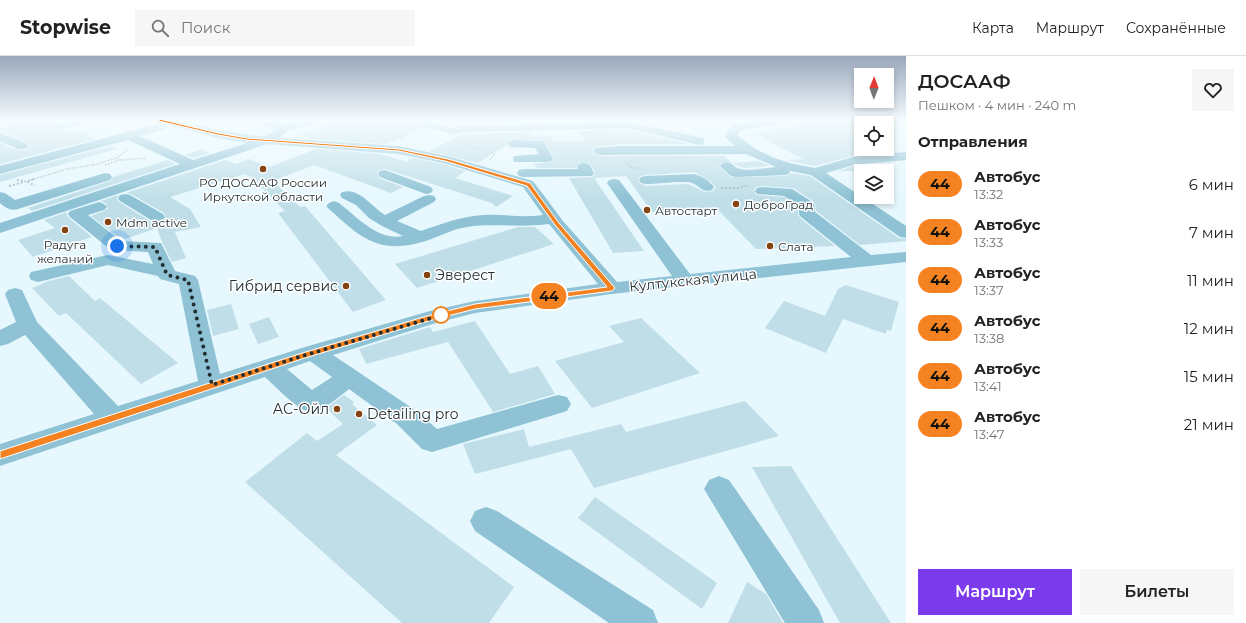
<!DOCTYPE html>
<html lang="ru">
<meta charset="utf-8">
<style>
:root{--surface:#fff;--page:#f6f6f6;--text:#222;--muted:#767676;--line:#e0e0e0;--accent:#7c3aed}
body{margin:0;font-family:Montserrat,sans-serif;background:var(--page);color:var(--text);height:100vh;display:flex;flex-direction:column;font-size:15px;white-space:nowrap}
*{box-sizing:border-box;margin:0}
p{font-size:13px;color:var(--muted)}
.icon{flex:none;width:22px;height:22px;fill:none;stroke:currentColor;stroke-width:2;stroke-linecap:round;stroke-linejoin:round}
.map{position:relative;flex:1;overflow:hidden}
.side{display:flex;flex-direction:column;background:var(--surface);width:340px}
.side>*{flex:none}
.badge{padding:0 8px;border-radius:13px;font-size:14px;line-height:26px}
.needle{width:26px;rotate:1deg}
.fabs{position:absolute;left:854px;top:12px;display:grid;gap:8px}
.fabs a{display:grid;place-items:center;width:40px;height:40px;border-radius:0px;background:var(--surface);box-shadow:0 2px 6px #0003;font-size:20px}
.you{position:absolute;width:20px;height:20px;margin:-10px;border:3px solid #fff;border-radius:50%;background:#1a73e8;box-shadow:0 0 0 6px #1a73e833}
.map>.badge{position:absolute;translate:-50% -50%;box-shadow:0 0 0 2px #fff}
h2{padding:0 12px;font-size:15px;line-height:36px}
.round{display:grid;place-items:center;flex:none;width:42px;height:42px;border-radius:0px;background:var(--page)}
.headline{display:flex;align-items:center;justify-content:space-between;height:68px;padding:0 12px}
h1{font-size:19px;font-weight:600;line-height:30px}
.button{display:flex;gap:8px;margin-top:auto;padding:8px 12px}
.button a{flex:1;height:46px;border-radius:0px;background:var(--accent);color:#fff;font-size:16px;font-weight:600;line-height:46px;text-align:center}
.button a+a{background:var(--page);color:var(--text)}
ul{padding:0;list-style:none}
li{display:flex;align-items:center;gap:12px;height:48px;padding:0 12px}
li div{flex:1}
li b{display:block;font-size:15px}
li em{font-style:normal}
li .badge{min-width:44px;font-weight:700;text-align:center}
header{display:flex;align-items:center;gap:24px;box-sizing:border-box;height:56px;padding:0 20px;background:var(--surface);border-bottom:1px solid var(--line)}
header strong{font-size:19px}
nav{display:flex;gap:22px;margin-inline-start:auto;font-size:14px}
.search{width:280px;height:36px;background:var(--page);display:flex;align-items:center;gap:10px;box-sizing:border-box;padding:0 14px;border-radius:0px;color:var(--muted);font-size:15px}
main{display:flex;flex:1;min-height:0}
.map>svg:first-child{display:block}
</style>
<header>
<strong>Stopwise</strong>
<div class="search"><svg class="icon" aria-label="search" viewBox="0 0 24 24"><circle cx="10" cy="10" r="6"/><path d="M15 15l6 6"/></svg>Поиск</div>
<nav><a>Карта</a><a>Маршрут</a><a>Сохранённые</a></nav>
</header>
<main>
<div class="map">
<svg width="906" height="567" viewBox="0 0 906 567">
<rect width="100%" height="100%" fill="#e6f8fe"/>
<path fill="#c0dee8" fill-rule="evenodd" d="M34 64H44L53 68 50 71 54 74 58 75 64 74 71 77 83 76 96 83 0 108V87L18 94H26L29 91 27 86 0 76V72Z
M344 64H403L405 67 424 72 386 88 311 83 300 79Z
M488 64H523L525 67 480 68Z
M854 64H861V98L855 99H856L815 110 786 104 804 103 769 86H774L754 77 829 65 839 68Z
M628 74 690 88H620L596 91 593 94 595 99 600 100H724L732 107 722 106 719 110 731 121 784 120 789 119 791 117 810 120 899 182 906 183V185L860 189 816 155 815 148 812 144 793 132 762 130 756 131 754 134 756 139 784 141 798 151V158L800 162 835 190 756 193 718 154 652 156 626 120 594 122 644 195 613 197 569 122 593 121 595 116 589 107H579L576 112H537L534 108 552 106 554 102 543 84H510L507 89 478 107 429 95 464 78 529 76 531 80H551L553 85H585L578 75ZM694 116 711 126 716 131 713 135 705 136 688 128 646 130 641 128 638 125 640 120 646 119Z
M111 90 117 93 0 126V119Z
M201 93 210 97 193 102 185 99Z
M316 93 381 98 406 106 413 102 443 108 465 115 455 122 513 140 496 151 492 147 385 113 380 114 377 117 379 122 403 131 391 137 314 109 273 125 300 151 305 150 386 244 353 256 278 157 285 155 251 121 245 118 170 141 190 153 201 171 175 176 186 202 172 206 162 186 157 172 122 184 91 160 104 155 108 152 105 147 101 145 118 139 117 143 119 146 150 165 157 167 163 165 166 162 164 157 131 138 126 137 225 104 236 108 249 103 270 111Z
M168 104 176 108 32 155 28 152 110 125 113 121Z
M759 105 770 110 744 112 732 107Z
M878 108 893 115H838L854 110Z
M67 156V159L69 162 92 181 33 201 18 184 55 172 44 164Z
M518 171H535L554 188 417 232 395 208Z
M69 220 95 245 100 242 178 307 141 328 66 257 59 260 32 232 49 225Z
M846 229 899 246 891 275 887 274 886 278 843 263 826 297 765 272 784 245 825 260 838 233Z
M231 248 239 273 213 280 207 254Z
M269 261 279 281 258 288 249 268Z
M641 262 700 317 592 352 555 305 624 286 609 270Z
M475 265 510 318 538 310 555 338 493 356 448 286 366 308 359 293 430 271 433 276Z
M344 339 354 346 352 348 377 369 336 399 514 531 489 567H402L245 426 307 377 317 385 343 368 326 352Z
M745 345 779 380 594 432 571 393 475 418 463 388 524 373 529 391 621 368 626 376Z
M791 410 891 567H840L752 411Z
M595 441 717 527 702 553 578 462Z
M747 526 766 538 783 567H728Z"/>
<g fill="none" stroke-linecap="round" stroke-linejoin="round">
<path stroke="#abbbc0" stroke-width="1.5" stroke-dasharray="1.5 1.5" stroke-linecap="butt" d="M387 64 382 68 401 73
M700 64 723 70
M403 83 404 73
M476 85 466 89 495 98 489 105
M120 104 145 102
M626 107 631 111 640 113
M93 109 117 102 128 93
M105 109 120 104 117 102
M31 124 67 113 93 109"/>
<path stroke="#abbbc0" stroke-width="2" stroke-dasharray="2 2" stroke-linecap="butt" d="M34 123 27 125 35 130
M17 124 25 125
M9 130 27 125
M721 132H738L748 129"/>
<path fill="#8ec2d4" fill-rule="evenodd" d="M72 64H91L90 66 58 74 54 73 52 71 54 69Z
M156 64H180V65L218 74 265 81 275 74 257 66 256 64H271L284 69 301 64H318L317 66 288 75 279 82 399 90 451 101 533 125 563 165 617 226 672 220 607 127 609 124 614 123 619 124 690 218 851 201 801 161 799 158V150L784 140 757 138 755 135 757 132 762 131 792 133 811 145 814 148 815 156 871 199 906 196V206L612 238 475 257 436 267 333 299 415 354 437 373 558 339 567 341 571 348 567 355 432 396 422 393 397 368 349 333C340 340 323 355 312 356 300 357 274 329 265 321L0 410V388L94 358 25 279 8 288 0 290V274L16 266 5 238 8 234 15 232 22 234 37 266 118 350 198 325 179 228 160 223 158 220 108 209 38 226 31 224 29 220 31 216 108 199 153 208 148 196 111 194 70 161 68 158 70 155 99 146 104 148 107 151 104 154 88 159 121 185 161 187 175 215 195 220 198 224 220 318 305 291 430 255 475 245 598 228 549 168C521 172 494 167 467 171 453 173 440 180 426 185 379 199 362 183 329 153L326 150 329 147 334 145 339 147C357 161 378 185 403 180L382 170 369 162 356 149 342 142 340 139 342 136C359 131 372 151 385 159L424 140 429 139 434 140 436 143 434 146 397 165 421 175C441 168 462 160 484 159 504 158 523 162 543 159L523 131 443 107 399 98 267 88 0 177V167L180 108 128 84 0 118V110L160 67ZM170 70 218 82 247 87 193 104 140 80 166 73ZM310 305 332 321 312 334 287 313Z
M404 64H423L453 72 464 70 628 66 703 82 705 85 703 88 699 89 628 72 464 76 453 78 405 66Z
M761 64H789L784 67 741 74 737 79 754 92 774 102 794 108 815 112 853 101 906 96V104L854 109 826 117 906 170V182L900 181 811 119 790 115 789 118 784 119 736 121 731 120 720 110 722 107C733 105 732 111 740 113 748 115 766 112 776 111L746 98 600 99 596 98 594 95 596 92 620 90H735L724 80 733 69Z
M0 77 26 87 28 90 26 93H18L0 85Z
M514 84 543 85 553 102 552 105 547 106H514L513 103 514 100 539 98 535 92 510 91 508 88 510 85Z
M584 107 589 108 594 117 592 120 524 121 519 120 517 117 519 114 524 113H578L577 111 579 108Z
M385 114 431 131 433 134 431 137 426 138 380 121 378 118 380 115Z
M105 117 110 118 112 121 110 124 18 153C10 155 6 152 0 147V136L5 137 15 144Z
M694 118C701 120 710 125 714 131L712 134C702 137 700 130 692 127 685 124 655 128 646 128L641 127 639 124 641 121 646 120Z
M125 138 130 139 163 158 165 161 163 164 157 166 151 164 120 145 118 142 120 139Z
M719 420 729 424 819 554 824 567H785L704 433 709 424Z
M486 451 497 455 653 554 658 567H609L475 475 470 465 475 455Z"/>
</g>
<linearGradient id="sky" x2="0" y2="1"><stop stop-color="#9aa7bb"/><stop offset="0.45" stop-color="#f4fcff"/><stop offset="1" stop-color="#f4fcff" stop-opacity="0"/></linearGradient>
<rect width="906" height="143" fill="url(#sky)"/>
<path fill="#f58220" stroke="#fff" d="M159 63 218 77 247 82 399 93 448 103 530 127 559 167 615 232 612 235 475 253 432 264 305 302 0 403V395L299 298 427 260 475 248 607 231 555 169 527 130 445 105 399 95 247 84 218 79 159 65Z"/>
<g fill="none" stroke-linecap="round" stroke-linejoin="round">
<path stroke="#222e32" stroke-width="4" stroke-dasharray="0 7.2" d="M117 190 155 191 167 219 188 224 212 329 302 300 445 258 441 259"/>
</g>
<g fill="#854312" stroke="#fff" stroke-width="1.5">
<circle cx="263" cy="113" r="4"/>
<circle cx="736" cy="148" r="4"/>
<circle cx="647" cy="154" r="4"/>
<circle cx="108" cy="166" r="4"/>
<circle cx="65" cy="174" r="4"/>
<circle cx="770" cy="190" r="4"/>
<circle cx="427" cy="219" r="4"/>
<circle cx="346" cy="230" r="4"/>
<circle cx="337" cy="353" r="4"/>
<circle cx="359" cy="358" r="4"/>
</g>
<circle fill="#fff" stroke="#f58220" stroke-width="2" cx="441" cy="259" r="8"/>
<g text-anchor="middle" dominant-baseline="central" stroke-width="3" stroke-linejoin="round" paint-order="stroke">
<g font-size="12" fill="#222e32" stroke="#fff" text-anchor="start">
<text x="263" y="126" text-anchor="middle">РО ДОСААФ России<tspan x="263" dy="14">Иркутской области</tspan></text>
<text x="744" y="148">ДоброГрад</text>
<text x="655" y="154">Автостарт</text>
<text x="116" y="166">Mdm active</text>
<text x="65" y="188" text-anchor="middle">Радуга<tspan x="65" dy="14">желаний</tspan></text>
<text x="778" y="190">Слата</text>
</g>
<g font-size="14" fill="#222e32" stroke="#fff" text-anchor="start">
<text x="435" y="219">Эверест</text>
<text x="338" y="230" text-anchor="end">Гибрид сервис</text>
<text x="329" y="353" text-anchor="end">АС-Ойл</text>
<text x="367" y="358">Detailing pro</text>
</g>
<g font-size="14" fill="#222e32" stroke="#fff">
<text transform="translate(693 224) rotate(-6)">Култукская улица</text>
</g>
</g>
</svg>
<div class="fabs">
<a><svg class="needle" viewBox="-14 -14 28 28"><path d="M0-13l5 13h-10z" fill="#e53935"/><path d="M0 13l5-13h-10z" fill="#767676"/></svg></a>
<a><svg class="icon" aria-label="locate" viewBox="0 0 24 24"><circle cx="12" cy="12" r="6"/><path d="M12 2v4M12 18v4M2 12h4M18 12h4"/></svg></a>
<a><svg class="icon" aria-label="layers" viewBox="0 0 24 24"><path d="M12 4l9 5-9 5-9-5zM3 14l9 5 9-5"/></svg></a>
</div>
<div class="you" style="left:117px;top:190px"></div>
<b class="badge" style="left:549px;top:240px;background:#f58220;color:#111">44</b>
</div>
<section class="side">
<div class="headline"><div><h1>ДОСААФ</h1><p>Пешком · 4 мин · 240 m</p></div><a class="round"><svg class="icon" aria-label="heart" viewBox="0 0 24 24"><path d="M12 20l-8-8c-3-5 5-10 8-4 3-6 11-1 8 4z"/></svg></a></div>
<h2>Отправления</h2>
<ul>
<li><span class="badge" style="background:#f58220;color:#111">44</span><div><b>Автобус</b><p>13:32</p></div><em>6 мин</em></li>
<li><span class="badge" style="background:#f58220;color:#111">44</span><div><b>Автобус</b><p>13:33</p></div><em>7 мин</em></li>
<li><span class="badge" style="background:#f58220;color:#111">44</span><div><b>Автобус</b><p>13:37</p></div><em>11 мин</em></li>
<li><span class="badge" style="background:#f58220;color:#111">44</span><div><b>Автобус</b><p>13:38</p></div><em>12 мин</em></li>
<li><span class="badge" style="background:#f58220;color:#111">44</span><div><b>Автобус</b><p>13:41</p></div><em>15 мин</em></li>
<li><span class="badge" style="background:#f58220;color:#111">44</span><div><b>Автобус</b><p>13:47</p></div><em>21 мин</em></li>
</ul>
<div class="button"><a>Маршрут</a><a>Билеты</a></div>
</section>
</main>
